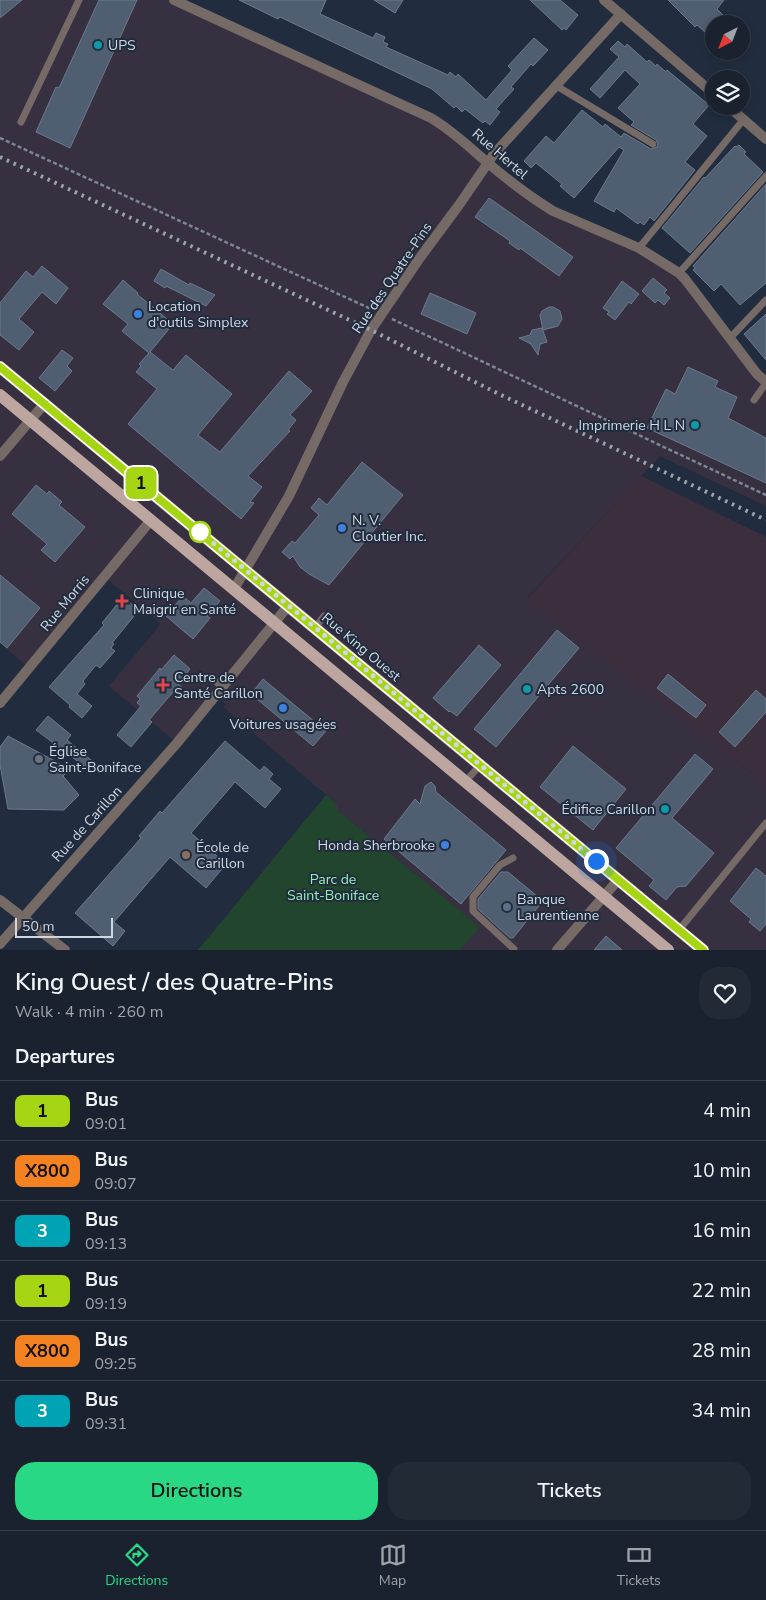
<!DOCTYPE html>
<meta charset="utf-8">
<style>
:root{--surface:#19222e;--page:#222a36;--text:#f1f3f6;--muted:#9fa4aa;--line:#373f4a;--accent:#29d885}
body{margin:0;font-family:"Nunito Sans",sans-serif;background:var(--page);color:var(--text);height:100vh;display:flex;flex-direction:column;font-size:19px;white-space:nowrap}
*{box-sizing:border-box;margin:0}
p{font-size:16px;color:var(--muted)}
.icon{flex:none;width:28px;height:28px;fill:none;stroke:currentColor;stroke-width:2;stroke-linecap:round;stroke-linejoin:round}
.map{position:relative;height:950px;overflow:hidden}
.panel{display:flex;flex-direction:column;background:var(--surface);flex:1}
.panel>*{flex:none}
.badge{padding:0 10px;border-radius:8px;font-size:18px;line-height:32px}
.needle{width:32px;rotate:222deg}
.tools{position:absolute;left:705px;top:15px;display:grid;gap:10px}
.tools a{display:grid;place-items:center;width:45px;height:45px;border-radius:50%;background:var(--surface);box-shadow:0 2px 8px #0003,0 0 0 1px var(--line);font-size:25px}
.scale{position:absolute;left:15px;bottom:12px;width:98px;box-sizing:border-box;padding-left:5px;border:2px solid #cfd7e2;border-top:0;font-size:14px;line-height:18px;white-space:nowrap;color:#cfd7e2;-webkit-text-stroke:4px #212d3e;paint-order:stroke}
.you{position:absolute;width:25px;height:25px;margin:-12px;border:4px solid #fff;border-radius:50%;background:#1a73e8;box-shadow:0 0 0 8px #1a73e833}
.map>.badge{position:absolute;translate:-50% -50%;box-shadow:0 0 0 2px #fff}
h2{padding:0 15px;font-size:19px;line-height:45px}
.round{display:grid;place-items:center;flex:none;width:52px;height:52px;border-radius:20px;background:var(--page)}
.headline{display:flex;align-items:center;justify-content:space-between;height:85px;padding:0 15px}
h1{font-size:24px;font-weight:600;line-height:38px}
.action{display:flex;gap:10px;margin-top:auto;padding:10px 15px}
.action a{flex:1;height:58px;border-radius:20px;background:var(--accent);color:#111;font-size:20px;font-weight:600;line-height:58px;text-align:center}
.action a+a{background:var(--page);color:var(--text)}
ul{padding:0;list-style:none}
li{display:flex;align-items:center;gap:15px;height:60px;padding:0 15px;border-top:1px solid var(--line)}
li div{flex:1}
li b{display:block;font-size:19px}
li em{font-style:normal}
li .badge{min-width:55px;font-weight:700;text-align:center}
.dock{display:flex;justify-content:space-around;align-items:center;height:70px;border-top:1px solid var(--line);background:var(--surface);font-size:14px;color:var(--muted)}
.dock a{display:grid;justify-items:center;gap:2px}
.dock .current{color:var(--accent)}
.map>svg:first-child{display:block}
</style>
<div class="map">
<svg width="766" height="950" viewBox="0 0 766 950">
<rect width="100%" height="100%" fill="#212d3e"/>
<path fill="#373041" d="M0 0H174L431 118 518 188 679 273 766 382V506L660 456 527 598 736 762 766 782V950H460L479 927 337 810V804L223 707 226 704 216 695 177 743 109 686 161 624 105 577 30 669 0 643Z"/>
<path fill="#3c2f3d" d="M641 476 766 537V782L736 762 527 599Z"/>
<path fill="#22452e" d="M326 795 337 804V810L480 927 460 950H198Z"/>
<path fill="#505e71" stroke="#6b798d" d="M0 0H22L0 18Z
M99 0H137L70 148 36 132 56 87 59 88Z
M239 0H326L320 14 373 38 376 33 385 37 383 42 388 44 386 47 448 75 450 72 456 77 458 74 486 100 512 70 508 66 534 38 548 50 533 66 531 64 511 87 514 89 496 109 500 112 490 125 485 121 483 123 465 109 462 112 456 106 454 108 432 89 280 17 278 19Z
M374 0H403L395 13Z
M530 0H560L578 15 566 30 564 28 562 30Z
M668 0H724L717 9 724 16 717 24H714V37L708 31 706 33 697 25 695 27Z
M618 41 625 47 627 44 647 62 649 60 656 66 657 64 666 72 667 70 709 105 693 124 707 136 685 162 695 170 654 221 650 217 644 225 640 222 638 224 616 208 614 212 594 201 624 150 619 147 574 198 560 186 562 184 536 163 531 168 524 161 546 136 554 143 582 110 603 127 605 124 621 137 624 133 651 149 657 147 658 144 656 140 631 125 634 122 618 108 640 84 625 70 600 98 590 89 619 57 610 49Z
M739 145 746 152 744 154 763 172 690 253 662 228 704 177 705 178 735 146 736 147Z
M766 184V283L740 305 721 284 714 291 693 270 695 268 693 266Z
M489 198 573 257 559 276 520 248 519 250 509 243 510 241 475 217Z
M42 266 68 288 56 304 42 292 19 319 34 332 19 350 0 335V303L26 271 33 277Z
M161 269 189 285 190 283 215 295 206 306 166 286 165 288 154 281Z
M653 278 667 290 664 293 670 298 664 305 658 300 655 303 642 291Z
M123 280 138 293 137 294 173 324 150 352 173 370 186 355 232 394 198 435 220 452 289 371 312 391 290 415 296 420 288 430 290 431 248 476 262 487 250 502 254 503 241 519 128 424 157 389 136 372 141 366 139 364 149 353 122 331 128 324 103 304Z
M622 281 639 294 631 304 629 302 615 320 607 314 609 312 603 308Z
M430 293 476 313 467 334 421 314Z
M549 307H553L560 311 562 319 558 326 543 330 540 315 542 311Z
M766 314V360L744 334Z
M542 328 547 342 540 344 538 355 531 344 519 338 530 335 532 330Z
M62 350 73 358 67 366 72 371 55 391 39 378Z
M688 367 718 381 715 387 737 397 728 418 766 438V483L647 428 666 389 675 394Z
M362 462 403 495 329 585 309 574 300 567 293 556 290 559 282 552 292 541 295 543 319 515 311 508 319 498 327 505Z
M36 485 47 494 49 491 62 502 59 505 85 527 55 562 41 550 47 544 12 514Z
M0 575 40 608 7 648 0 642Z
M204 588 220 601 207 616 210 618 193 639 166 616 183 596 191 603Z
M123 597 139 610 112 643 114 644 111 648 115 651 100 668 96 665 83 681 85 684 77 694 92 706 82 718 69 707 70 705 49 687 104 625 102 623Z
M557 630 579 648 496 747 474 729Z
M479 645 501 665 457 716 450 711 449 712 433 698Z
M174 655 190 669 178 684 182 687 175 694 173 692 149 720 152 722 131 747 117 735 141 706 137 703 140 699 137 696 160 668 161 670Z
M668 674 706 705 696 718 657 688Z
M263 679 326 731 313 746 251 694Z
M756 690 766 699V712L735 747 719 732Z
M48 716 71 735 67 740 97 765 92 772 36 730Z
M8 736 70 769 63 776 79 795 64 810 8 809 0 765V747Z
M225 741 260 771 264 766 273 774 269 779 281 789 265 808 235 782 191 833 226 864 206 888 170 857 114 922 125 931 113 946 75 913 141 838 139 836 160 811 162 813Z
M573 746 626 789 593 830 540 787Z
M695 754 713 769 672 818 714 853 686 886 677 887 666 900 649 886 654 880 616 848Z
M431 782 435 786 436 792 506 850 461 904 384 839 415 799 420 804 425 786Z
M756 868 766 876V924L760 931 749 922 751 919 730 901Z
M501 872H508L543 901 513 938H510L478 909V899Z
M606 936 622 950H594Z"/>
<g fill="none" stroke-linecap="round" stroke-linejoin="round">
<path stroke="#7c8694" stroke-width="2.5" stroke-dasharray="4 2.5" stroke-linecap="butt" d="M0 138 371 309
M392 319 766 495"/>
<path stroke="#756a66" stroke-width="7" d="M555 85 653 144
M21 122 79 0
M639 248 744 119
M679 273 766 176
M730 338 766 300
M754 400 766 383
M315 628 324 616
M212 678 222 687
M466 781 480 765
M513 858 500 865 473 897V911L514 949
M679 930 766 823"/>
<path stroke="#756a66" stroke-width="10" d="M174 0 431 118C453 131 469 147 488 163 509 181 530 197 553 211L639 248 679 273 685 279 757 374 766 382
M604 0 714 94
M728 106 766 139
M0 456 45 403
M234 589 289 496 343 382 371 330 419 259 459 205 494 154 621 14
M0 703 151 520
M0 900 65 950
M0 944 177 743 288 606
M557 950 618 880"/>
<path stroke="#bea6a0" stroke-width="12" d="M0 367 703 950
M0 395 668 950"/>
<path stroke="#9ba4b1" stroke-width="4" stroke-dasharray="2.5 5" stroke-linecap="butt" d="M0 157 371 330 499 394 766 520"/>
</g>
<g fill="none" stroke-linecap="round" stroke-linejoin="round">
<g stroke="#fff" stroke-width="11">
<path id="line" d="M0 367 703 950"/>
</g>
<use href="#line" stroke="#a6d514" stroke-width="8"/>
<path stroke="#cfd7e2" stroke-width="5" stroke-dasharray="0 9" d="M200 532 596 861"/>
</g>
<g fill="#0f9aa8" stroke="#212d3e" stroke-width="2">
<circle cx="98" cy="45" r="5"/>
<circle cx="695" cy="425" r="5"/>
<circle cx="527" cy="689" r="5"/>
<circle cx="665" cy="809" r="5"/>
</g>
<g fill="#3f7fe0" stroke="#212d3e" stroke-width="2">
<circle cx="138" cy="314" r="5"/>
<circle cx="342" cy="528" r="5"/>
<circle cx="283" cy="708" r="5"/>
<circle cx="445" cy="845" r="5"/>
</g>
<circle fill="#fff" stroke="#a6d514" stroke-width="2.5" cx="200" cy="532" r="10"/>
<g fill="#e0444e" stroke="#212d3e" stroke-width="2">
<path d="M119.5 593.5h5v5h5v5h-5v5h-5v-5h-5v-5h5z"/>
<path d="M160.5 677.5h5v5h5v5h-5v5h-5v-5h-5v-5h5z"/>
</g>
<circle fill="#6b7280" stroke="#212d3e" stroke-width="2" cx="39" cy="759" r="5"/>
<circle fill="#8d6e63" stroke="#212d3e" stroke-width="2" cx="186" cy="855" r="5"/>
<circle fill="#5c6f8a" stroke="#212d3e" stroke-width="2" cx="507" cy="907" r="5"/>
<g text-anchor="middle" dominant-baseline="central" stroke-width="4" stroke-linejoin="round" paint-order="stroke">
<g font-size="14" fill="#cfd7e2" stroke="#212d3e" text-anchor="start">
<text x="108" y="45">UPS</text>
<text x="148" y="306">Location<tspan x="148" dy="16">d'outils Simplex</tspan></text>
<text x="685" y="425" text-anchor="end">Imprimerie H L N</text>
<text x="352" y="520">N. V.<tspan x="352" dy="16">Cloutier Inc.</tspan></text>
<text x="133" y="593">Clinique<tspan x="133" dy="16">Maigrir en Santé</tspan></text>
<text x="174" y="677">Centre de<tspan x="174" dy="16">Santé Carillon</tspan></text>
<text x="537" y="689">Apts 2600</text>
<text x="283" y="724" text-anchor="middle">Voitures usagées</text>
<text x="49" y="751">Église<tspan x="49" dy="16">Saint-Boniface</tspan></text>
<text x="655" y="809" text-anchor="end">Édifice Carillon</text>
<text x="435" y="845" text-anchor="end">Honda Sherbrooke</text>
<text x="196" y="847">École de<tspan x="196" dy="16">Carillon</tspan></text>
<text x="517" y="899">Banque<tspan x="517" dy="16">Laurentienne</tspan></text>
</g>
<g font-size="14" fill="#cfd7e2" stroke="#212d3e">
<text transform="translate(500 154) rotate(41)">Rue Hertel</text>
<text transform="translate(392 278) rotate(-56)">Rue des Quatre-Pins</text>
<text transform="translate(65 603) rotate(-51)">Rue Morris</text>
<text transform="translate(361 647) rotate(40)">Rue King Ouest</text>
<text transform="translate(87 824) rotate(-48)">Rue de Carillon</text>
</g>
<g font-size="14" fill="#95ecb1" stroke="#212d3e">
<text x="333" y="879">Parc de<tspan x="333" dy="16">Saint-Boniface</tspan></text>
</g>
</g>
</svg>
<div class="tools">
<a><svg class="needle" viewBox="-14 -14 28 28"><path d="M0-13l5 13h-10z" fill="#e53935"/><path d="M0 13l5-13h-10z" fill="#9fa4aa"/></svg></a>
<a><svg class="icon" aria-label="layers" viewBox="0 0 24 24"><path d="M12 4l9 5-9 5-9-5zM3 14l9 5 9-5"/></svg></a>
</div>
<div class="scale">50 m</div>
<div class="you" style="left:596px;top:861px"></div>
<b class="badge" style="left:141px;top:483px;background:#a6d514;color:#111">1</b>
</div>
<section class="panel">
<div class="headline"><div><h1>King Ouest / des Quatre-Pins</h1><p>Walk · 4 min · 260 m</p></div><a class="round"><svg class="icon" aria-label="heart" viewBox="0 0 24 24"><path d="M12 20l-8-8c-3-5 5-10 8-4 3-6 11-1 8 4z"/></svg></a></div>
<h2>Departures</h2>
<ul>
<li><span class="badge" style="background:#a6d514;color:#111">1</span><div><b>Bus</b><p>09:01</p></div><em>4 min</em></li>
<li><span class="badge" style="background:#f58220;color:#111">X800</span><div><b>Bus</b><p>09:07</p></div><em>10 min</em></li>
<li><span class="badge" style="background:#00a3b4;color:#fff">3</span><div><b>Bus</b><p>09:13</p></div><em>16 min</em></li>
<li><span class="badge" style="background:#a6d514;color:#111">1</span><div><b>Bus</b><p>09:19</p></div><em>22 min</em></li>
<li><span class="badge" style="background:#f58220;color:#111">X800</span><div><b>Bus</b><p>09:25</p></div><em>28 min</em></li>
<li><span class="badge" style="background:#00a3b4;color:#fff">3</span><div><b>Bus</b><p>09:31</p></div><em>34 min</em></li>
</ul>
<div class="action"><a>Directions</a><a>Tickets</a></div>
</section>
<nav class="dock">
<a class="current"><svg class="icon" aria-label="directions" viewBox="0 0 24 24"><path d="M12 3l9 9-9 9-9-9zM9 14v-3h6M13 9l2 2-2 2"/></svg>Directions</a>
<a><svg class="icon" aria-label="map" viewBox="0 0 24 24"><path d="M3 6l6-2 6 2 6-2v14l-6 2-6-2-6 2zM9 4v14M15 6v14"/></svg>Map</a>
<a><svg class="icon" aria-label="tickets" viewBox="0 0 24 24"><path d="M3 7h18v10H3zM15 7v10"/></svg>Tickets</a>
</nav>
